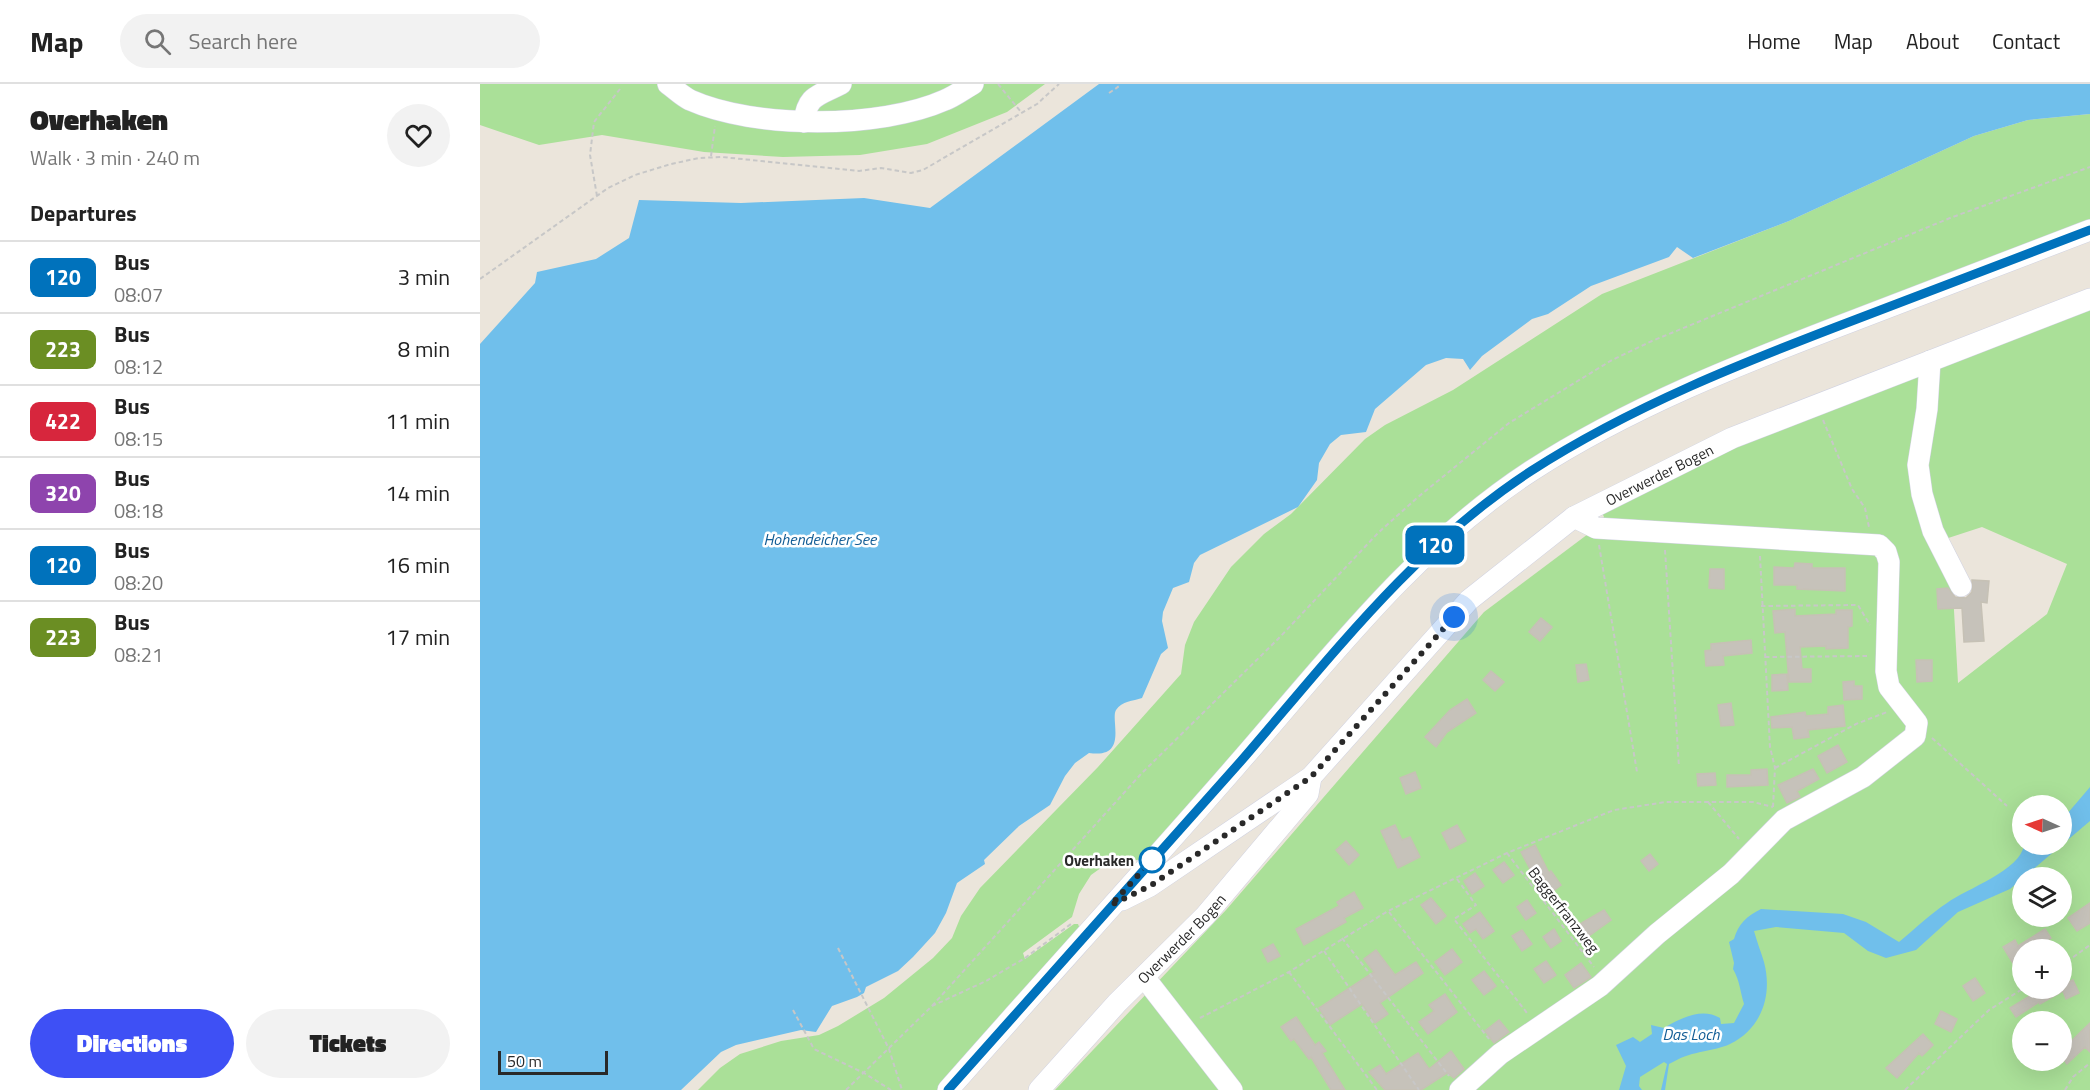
<!DOCTYPE html>
<meta charset="utf-8">
<style>
:root{--surface:#fff;--page:#f2f2f2;--text:#222;--muted:#767676;--line:#e0e0e0;--accent:#3e50f5}
body{margin:0;font-family:"Titillium Web",sans-serif;background:var(--page);color:var(--text);height:100vh;display:flex;flex-direction:column;font-size:22px;white-space:nowrap}
*{box-sizing:border-box;margin:0}
p{font-size:20px;color:var(--muted)}
.icon{flex:none;width:33px;height:33px;fill:none;stroke:currentColor;stroke-width:2;stroke-linecap:round;stroke-linejoin:round}
.map{position:relative;flex:1;overflow:hidden}
.panel{display:flex;flex-direction:column;background:var(--surface);width:480px}
.panel>*{flex:none}
.badge{padding:0 12px;border-radius:9px;font-size:21px;line-height:39px}
.needle{width:39px;rotate:273deg}
.tools{position:absolute;left:1532px;top:711px;display:grid;gap:12px}
.tools a{display:grid;place-items:center;width:60px;height:60px;border-radius:50%;background:var(--surface);box-shadow:0 6px 24px #0002;font-size:30px}
.scale{position:absolute;left:18px;bottom:15px;width:110px;box-sizing:border-box;padding-left:6px;border:3px solid #292929;border-top:0;font-size:16px;line-height:21px;white-space:nowrap;color:#292929;-webkit-text-stroke:4px #fff;paint-order:stroke}
.you{position:absolute;width:30px;height:30px;margin:-15px;border:4px solid #fff;border-radius:50%;background:#1a73e8;box-shadow:0 0 0 9px #1a73e833}
.map>.badge{position:absolute;translate:-50% -50%;box-shadow:0 0 0 3px #fff}
h2{padding:0 30px;font-size:22px;line-height:54px}
.round{display:grid;place-items:center;flex:none;width:63px;height:63px;border-radius:32px;background:var(--page)}
.overview{display:flex;align-items:center;justify-content:space-between;height:102px;padding:0 30px}
h1{font-size:28px;font-weight:800;line-height:45px}
.action{display:flex;gap:12px;margin-top:auto;padding:12px 30px}
.action a{flex:1;height:69px;border-radius:36px;background:var(--accent);color:#fff;font-size:24px;font-weight:800;line-height:69px;text-align:center}
.action a+a{background:var(--page);color:var(--text)}
ul{padding:0;list-style:none}
li{display:flex;align-items:center;gap:18px;height:72px;padding:0 30px;border-top:2px solid var(--line)}
li div{flex:1}
li b{display:block;font-size:22px}
li em{font-style:normal}
li .badge{min-width:66px;font-weight:700;text-align:center}
header{display:flex;align-items:center;gap:36px;box-sizing:border-box;height:84px;padding:0 30px;background:var(--surface);border-bottom:2px solid var(--line)}
header strong{font-size:28px}
nav{display:flex;gap:33px;margin-inline-start:auto;font-size:21px}
.search{width:420px;height:54px;background:var(--page);display:flex;align-items:center;gap:15px;box-sizing:border-box;padding:0 21px;border-radius:33px;color:var(--muted);font-size:22px}
main{display:flex;flex:1;min-height:0}
.map>svg:first-child{display:block}
</style>
<header>
<strong>Map</strong>
<div class="search"><svg class="icon" aria-label="search" viewBox="0 0 24 24"><circle cx="10" cy="10" r="6"/><path d="M15 15l6 6"/></svg>Search here</div>
<nav><a>Home</a><a>Map</a><a>About</a><a>Contact</a></nav>
</header>
<main>
<section class="panel">
<div class="overview"><div><h1>Overhaken</h1><p>Walk · 3 min · 240 m</p></div><a class="round"><svg class="icon" aria-label="heart" viewBox="0 0 24 24"><path d="M12 20l-8-8c-3-5 5-10 8-4 3-6 11-1 8 4z"/></svg></a></div>
<h2>Departures</h2>
<ul>
<li><span class="badge" style="background:#0072bc;color:#fff">120</span><div><b>Bus</b><p>08:07</p></div><em>3 min</em></li>
<li><span class="badge" style="background:#6b8e23;color:#fff">223</span><div><b>Bus</b><p>08:12</p></div><em>8 min</em></li>
<li><span class="badge" style="background:#d7263d;color:#fff">422</span><div><b>Bus</b><p>08:15</p></div><em>11 min</em></li>
<li><span class="badge" style="background:#8e44ad;color:#fff">320</span><div><b>Bus</b><p>08:18</p></div><em>14 min</em></li>
<li><span class="badge" style="background:#0072bc;color:#fff">120</span><div><b>Bus</b><p>08:20</p></div><em>16 min</em></li>
<li><span class="badge" style="background:#6b8e23;color:#fff">223</span><div><b>Bus</b><p>08:21</p></div><em>17 min</em></li>
</ul>
<div class="action"><a>Directions</a><a>Tickets</a></div>
</section>
<div class="map">
<svg width="1610" height="1006" viewBox="0 0 1610 1006">
<rect width="100%" height="100%" fill="#ebe5db"/>
<path fill="#aae098" fill-rule="evenodd" d="M0 0H565L527 28 447 60 380 71 303 73 224 68 122 51 59 61 0 41Z
M1610 30V139L1400 220 1013 405 663 775 625 781 611 791 599 810 592 833 543 869 545 875 594 840H598L600 845 461 1006H218L240 984 260 970 301 957 339 951 358 942 404 914 453 874 472 854 481 832 500 804 618 683 701 590 705 561 714 538 751 483 784 450 811 430 885 355 905 341 973 306 1122 210 1309 137 1494 52 1548 36Z
M1610 222V1006H575L746 826 1004 528 1116 444 1124 433 1121 426 1255 359ZM1502 443 1587 480 1567 530 1478 599 1472 490 1456 458ZM1542 722H1581V760H1542ZM1542 794H1581V832H1542ZM1542 866H1581V904H1542ZM1542 938H1581V976H1542Z"/>
<path fill="#70bfeb" d="M619 0H1610V30L1548 36 1494 52 1309 137 1213 174 1197 163 1189 173 1111 202 1068 230 1052 235 1002 272 990 286 983 275 966 274 946 281 895 325 886 348 861 351 850 360 839 379 837 396 818 423 720 471 714 479 709 498 693 504 683 528 682 537 688 564 681 570 662 614C653 617 642 617 636 626 630 636 649 675 609 669L595 679 585 692 570 721 539 742 504 776 505 780 477 799 466 829 455 849 433 873 418 887 386 903 384 909 377 913 352 922 336 948 321 946 256 961 241 968 201 1006H0V260L55 199 57 188 116 175 149 154 159 116 261 119 384 114 450 124Z
M1610 703V737L1530 805 1478 828 1436 866 1406 874 1388 867 1364 849 1296 843 1274 847C1277 858 1281 868 1284 878 1293 912 1281 945 1250 960 1233 968 1214 966 1193 978L1189 980 1185 1006H1181L1187 980 1184 978 1160 993 1159 1002 1162 1006H1139L1146 982 1136 961 1153 953 1160 958 1172 950 1171 941 1184 944C1201 934 1222 923 1240 934L1241 940 1254 939 1264 920C1260 907 1260 897 1253 885L1254 879 1249 858 1254 855C1258 840 1267 832 1281 825L1363 830 1386 838 1419 858C1435 845 1450 830 1467 819 1486 805 1541 786 1544 761L1581 760V737Z"/>
<path fill="#c6c2ba" stroke="#c6c1b5" stroke-width="1.5" d="M1315 479 1332 480V484H1365V507L1317 505V501H1294V483L1314 484Z
M1230 485H1244V505L1229 504Z
M1492 496 1509 497 1507 519 1501 518 1504 557 1484 558 1482 524 1458 525 1457 505 1468 504 1475 513 1486 514 1492 508Z
M1315 525V532L1356 530V526H1372V542L1368 543V564L1346 565V562L1320 563 1322 585H1331V598H1309L1305 548 1295 549 1293 527Z
M1061 534 1072 543 1060 557 1049 548Z
M1271 556 1272 569 1243 572 1244 581 1226 582 1225 567 1231 566V560Z
M1436 576H1452V597L1437 598Z
M1106 580 1109 596 1098 598 1096 581Z
M1011 587 1024 598 1015 607 1003 596Z
M1307 590 1308 606 1292 607V591Z
M1374 597V602H1382V615L1364 616 1363 598Z
M987 615 996 629 967 648 956 663 945 653 970 626Z
M1251 619 1254 641 1241 642 1238 621Z
M1363 621 1365 642 1328 646 1329 653 1314 655 1312 643 1292 644 1291 633 1325 628 1326 632 1348 630V623Z
M1358 661 1367 678 1347 689 1338 672Z
M1287 685 1288 701 1247 703V691H1271V686Z
M1333 685 1339 695 1317 707 1320 713 1307 719 1298 701Z
M935 688 941 704 926 710 920 694Z
M1235 689 1236 701 1218 702 1217 690Z
M915 741 922 756 930 753 940 773 918 784 901 747Z
M977 741 986 757 970 765 962 749Z
M866 757 879 771 869 781 856 766Z
M1055 761 1069 789 1071 787 1081 801 1065 813 1041 768Z
M1170 770 1178 780 1169 787 1161 777Z
M1024 778 1034 791 1023 799 1013 786Z
M995 789 1004 802 992 810 984 797Z
M874 808 883 824 864 834 866 838 824 861 816 845 859 822 857 818Z
M951 814 966 832 956 840 941 821Z
M1047 816 1056 829 1046 836 1037 823Z
M1610 819V839L1597 847 1588 834Z
M1124 826 1131 836 1102 857 1093 844Z
M1000 828 1014 847 1003 855 996 845 990 849 983 840Z
M1074 845 1081 857 1071 864 1063 853Z
M1565 845 1571 854 1568 856 1570 860 1561 866H1542V894L1523 863 1535 856 1538 862Z
M1042 846 1052 860 1042 867 1032 852Z
M793 860 800 872 788 878 782 866Z
M972 865 982 878 965 891 955 878Z
M896 866 915 891 936 878 943 889 900 919 908 930 895 939 882 920 850 941 839 924 894 888 884 875Z
M1066 877 1076 891 1064 899 1054 885Z
M1101 879 1111 893 1094 904 1085 891Z
M1004 887 1016 902 1004 911 992 896Z
M1495 894 1505 909 1493 917 1483 902Z
M1593 896 1599 909 1586 915 1583 907 1560 920 1559 918 1536 933 1530 924 1563 904H1582L1581 901Z
M965 910 977 928 948 950 939 938 954 927 949 921Z
M1461 927 1477 935 1471 948 1455 940Z
M816 933 835 961 839 958 846 967 842 969 865 1006H851L831 973 829 975 814 955 811 957 801 943Z
M1019 936 1029 948 1014 959 1005 947Z
M1610 939V968L1605 963 1587 980 1581 972V967Z
M1443 950 1453 961 1442 972 1439 969 1417 994 1406 984Z
M971 967 984 985 974 994 967 989 941 1006H905L889 988 900 981 906 990 938 969 949 985Z"/>
<g fill="none" stroke-linecap="round" stroke-linejoin="round">
<g stroke="#d0d2e1" stroke-width="22">
<g id="minor">
<path d="M188 0C195 5 202 12 210 16 275 45 400 45 465 16 475 12 484 5 493 0"/>
<path d="M324 38C327 11 338 12 361 0"/>
<path d="M1450 277 1447 325 1438 381 1442 410 1453 447 1481 502"/>
<path id="s1" d="M642 816 670 802 831 693 989 516 1094 433 1252 354 1610 215"/>
<path d="M664 893 752 1006"/>
<path d="M468 1006C563 898 661 791 756 682 847 578 933 464 1051 387 1150 323 1260 280 1370 238 1450 207 1530 177 1610 146"/>
<path id="s2" d="M559 1006 637 919 725 832 828 710 831 693"/>
<path d="M980 1006 1020 970 1120 902 1177 850 1251 790 1304 736 1383 693 1435 652 1437 639 1409 603 1406 587 1409 478 1406 468 1399 461 1116 444 1094 433"/>
</g>
</g>
<path stroke="#c7c7c7" stroke-width="2" stroke-dasharray="4.5 3" stroke-linecap="butt" d="M518 0 541 28
M629 9 638 3 636 0
M231 72 235 42
M117 112 110 71 114 38 140 5
M0 195 128 104 155 91 191 80 219 74 242 73 379 87 401 84 431 89 443 86 557 20 579 0
M1343 336 1372 405 1385 424 1389 443
M1119 461 1157 688
M1185 466 1199 683
M1280 472 1290 663 1295 684 1293 723
M1281 522 1378 521 1390 541
M1285 573 1390 572
M1452 654 1527 722
M1295 684 1376 640 1407 628
M1228 718 1259 755
M1027 769 1114 883
M977 795 996 821 974 835 1047 929
M909 828 1009 955
M862 854 969 992
M358 864 409 965 422 1006
M844 867 939 1006
M1581 882 1610 861
M809 888 897 1006
M452 922 661 690 800 553 898 449 938 413 1029 339 1132 276 1172 257 1470 134 1610 83
M313 926 334 965 384 989 411 1006
M720 934 809 888 908 827 1027 769 1134 726 1186 718H1273L1293 723
M366 1006 452 922 506 897 545 874 591 840
M1425 1006 1509 926 1544 904
M1585 1006 1593 993 1610 979"/>
<use href="#minor" stroke="#fff" stroke-width="21"/>
</g>
<g fill="none" stroke-linecap="round" stroke-linejoin="round">
<g stroke="#fff" stroke-width="14">
<path id="line" d="M468 1006C565 896 664 787 761 677 850 574 935 462 1051 387 1152 322 1264 278 1377 235 1454 206 1532 176 1610 146"/>
</g>
<use href="#line" stroke="#0072bc" stroke-width="9"/>
<path stroke="#292929" stroke-width="6" stroke-dasharray="0 10.8" d="M672 776 631 821 670 802 831 693 974 533"/>
</g>
<circle fill="#fff" stroke="#0072bc" stroke-width="3" cx="672" cy="776" r="12"/>
<g text-anchor="middle" dominant-baseline="central" stroke-width="5" stroke-linejoin="round" paint-order="stroke">
<g font-size="15" fill="#292929" stroke="#fff">
<text stroke="none"><textPath href="#s1" startOffset="692">Overwerder Bogen</textPath></text>
<text transform="translate(1084 826) rotate(52)">Baggerfranzweg</text>
<text stroke="none"><textPath href="#s2" startOffset="208">Overwerder Bogen</textPath></text>
</g>
<g font-size="15" font-weight="bold" fill="#292929" stroke="#fff" text-anchor="end">
<text x="654" y="776">Overhaken</text>
</g>
<g font-size="16" font-style="italic" fill="#115c95" stroke="#fff">
<text x="340" y="455">Hohendeicher See</text>
<text x="1211" y="950">Das Loch</text>
</g>
</g>
</svg>
<div class="tools">
<a><svg class="needle" viewBox="-14 -14 28 28"><path d="M0-13l5 13h-10z" fill="#e53935"/><path d="M0 13l5-13h-10z" fill="#767676"/></svg></a>
<a><svg class="icon" aria-label="layers" viewBox="0 0 24 24"><path d="M12 4l9 5-9 5-9-5zM3 14l9 5 9-5"/></svg></a>
<a>+</a>
<a>−</a>
</div>
<div class="scale">50 m</div>
<div class="you" style="left:974px;top:533px"></div>
<b class="badge" style="left:955px;top:461px;background:#0072bc;color:#fff">120</b>
</div>
</main>
